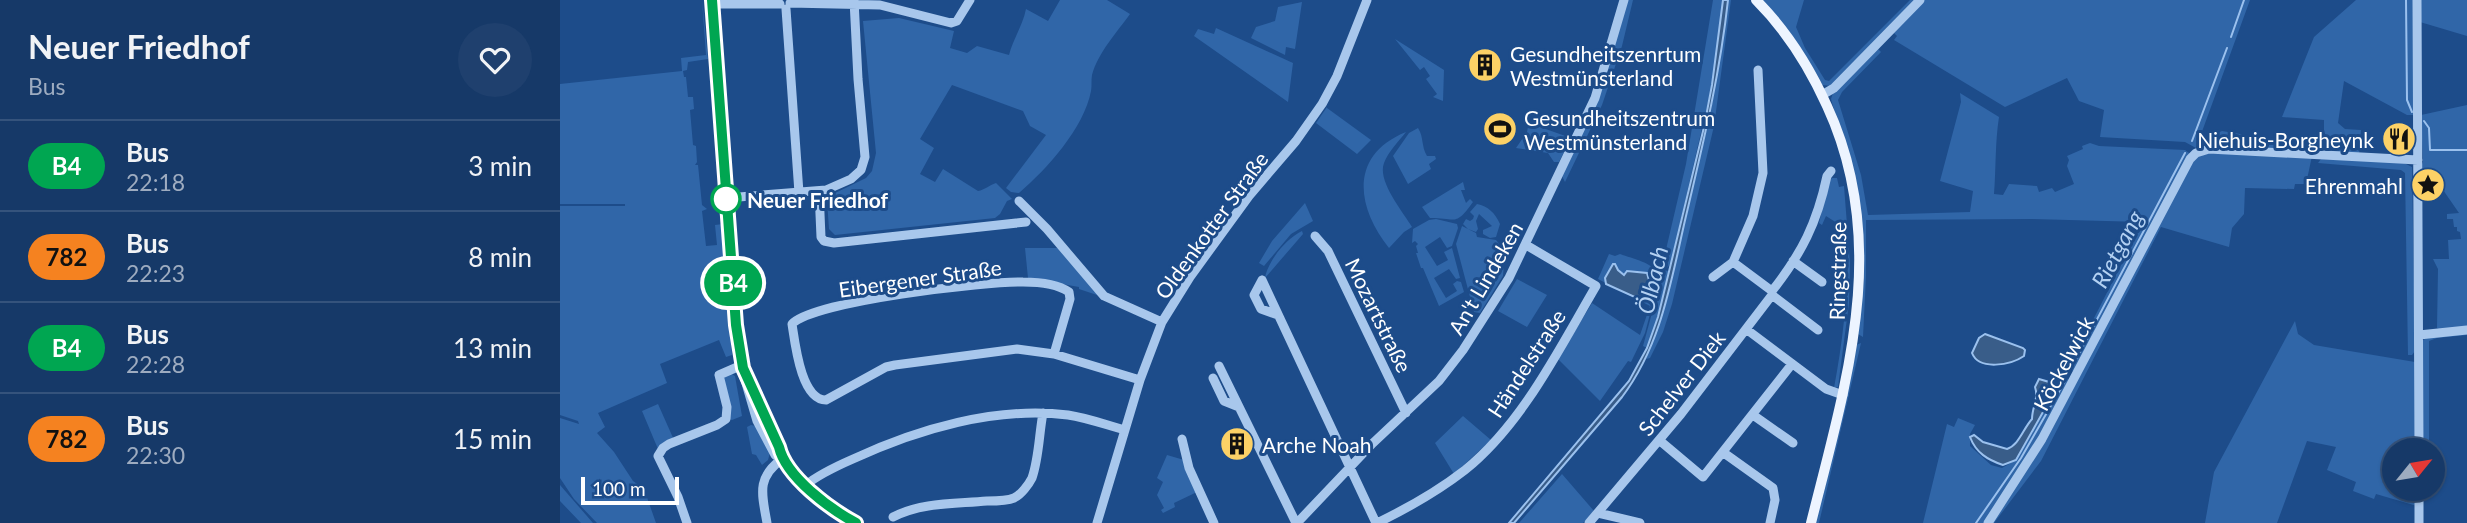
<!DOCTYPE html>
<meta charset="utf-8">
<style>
:root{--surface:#163968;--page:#1f406e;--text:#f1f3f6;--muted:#9eacc0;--line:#35537c}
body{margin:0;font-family:Lato,sans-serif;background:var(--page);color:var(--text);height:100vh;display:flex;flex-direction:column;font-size:26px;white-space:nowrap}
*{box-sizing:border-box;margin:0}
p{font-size:23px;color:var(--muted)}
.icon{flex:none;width:38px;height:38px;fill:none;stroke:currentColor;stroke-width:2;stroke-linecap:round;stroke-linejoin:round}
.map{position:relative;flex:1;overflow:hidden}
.panel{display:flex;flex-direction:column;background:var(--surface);width:560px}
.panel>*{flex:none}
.badge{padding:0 14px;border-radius:23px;font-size:24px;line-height:46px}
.needle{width:46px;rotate:60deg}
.buttons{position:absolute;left:1822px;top:438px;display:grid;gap:14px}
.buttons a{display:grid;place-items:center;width:63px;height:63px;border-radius:50%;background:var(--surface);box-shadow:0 2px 5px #0004,0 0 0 2px var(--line);font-size:35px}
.scale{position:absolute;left:21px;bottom:18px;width:98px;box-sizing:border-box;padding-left:7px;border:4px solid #fff;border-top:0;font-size:19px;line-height:24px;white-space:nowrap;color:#fff;-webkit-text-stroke:5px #1d4c8a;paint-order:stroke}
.map>.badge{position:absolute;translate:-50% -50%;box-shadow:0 0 0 4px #fff}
.round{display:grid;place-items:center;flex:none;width:74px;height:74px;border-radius:37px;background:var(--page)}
.overview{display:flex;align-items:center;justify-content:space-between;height:119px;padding:0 28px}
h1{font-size:33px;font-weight:700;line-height:52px}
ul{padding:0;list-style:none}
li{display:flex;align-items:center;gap:21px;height:91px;padding:0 28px;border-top:2px solid var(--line)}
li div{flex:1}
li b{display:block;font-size:26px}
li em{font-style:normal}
li .badge{min-width:77px;font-weight:700;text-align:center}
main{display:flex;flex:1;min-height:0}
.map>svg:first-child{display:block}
</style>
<main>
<section class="panel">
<div class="overview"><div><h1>Neuer Friedhof</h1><p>Bus</p></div><a class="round"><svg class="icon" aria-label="heart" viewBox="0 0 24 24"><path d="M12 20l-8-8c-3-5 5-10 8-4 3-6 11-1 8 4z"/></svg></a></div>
<ul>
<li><span class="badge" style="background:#00a651;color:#fff">B4</span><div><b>Bus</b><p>22:18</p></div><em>3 min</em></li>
<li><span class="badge" style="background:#f58220;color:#111">782</span><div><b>Bus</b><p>22:23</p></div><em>8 min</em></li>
<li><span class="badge" style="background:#00a651;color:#fff">B4</span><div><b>Bus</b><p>22:28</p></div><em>13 min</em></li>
<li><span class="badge" style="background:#f58220;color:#111">782</span><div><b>Bus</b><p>22:30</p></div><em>15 min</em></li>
</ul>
</section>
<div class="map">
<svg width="1907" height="523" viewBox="0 0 1907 523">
<rect width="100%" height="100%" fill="#1d4c8a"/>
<path fill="#3066a8" d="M142 0 148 59 128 62 127 70 123 71 124 77H126L128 97H133L134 109 130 110 133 145 136 146 137 162 135 165H138L142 205 147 209 142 211 146 246 157 245 155 225 163 224 172 355 166 357 159 340 100 364 107 383 38 413 45 427 37 433 54 452 73 481 84 489 96 523H37L14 499 0 478V418L19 424 18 421 0 415V206H65V204H0V84L122 71 121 58 146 55Z
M500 0H547L570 14C557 32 538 53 532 75 531 80 532 86 531 91 524 128 487 169 459 193L451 192 446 188 486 135 470 126 463 111 392 85 360 139 374 148 360 174 375 182 383 169 418 191C425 190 429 185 436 183L452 199 447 201 440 214 435 218 275 235 269 229 267 200 269 196 306 178 312 171 316 153 303 21 339 18 394 31 390 48 407 53 417 46 449 55C453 39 463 25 466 9L488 21Z
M1067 0H1073L1062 46 1042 105 1005 182 1002 176 1046 75Z
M1153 0H1163L1152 85 1111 262 1108 267 1102 270 1109 271 1098 317 1087 348 1083 346 1102 276 1101 271 1126 164Z
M1168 0H1171L1154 126 1112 304 1103 332 1090 358 1086 359 1106 303 1151 111Z
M1202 0H1244L1236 27 1245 48 1265 80 1269 81 1350 0H1356L1272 86 1262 85Z
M1363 0H1690L1636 148 1625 142 1540 137 1544 110 1519 101 1507 78 1445 107 1334 40 1337 36 1333 32Z
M1796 0H1855V115H1847L1784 81 1778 123 1785 129 1801 130 1799 155 1775 153 1764 132V120L1722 117 1754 37Z
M1860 0H1907V36L1860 22Z
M742 2 735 49 726 47 725 55 691 38 696 27 715 21 718 7Z
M656 28 733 63 728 102 634 36 638 29 654 34Z
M835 39 884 70 883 101 873 97 877 94 866 79 870 76 864 67 860 70Z
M1317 48 1321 52 1282 92 1278 100 1301 175 1308 215 1410 212 1413 191 1380 181 1401 102 1400 93 1439 117C1435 142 1436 168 1434 194L1443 195 1449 184 1477 186 1479 192 1492 188 1495 192 1514 184 1507 166 1509 160 1507 156 1523 149 1522 146 1530 143 1539 146 1625 150 1629 153 1630 156 1514 371 1508 369 1583 222 1471 219 1306 220V276L1303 337 1298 334 1304 278 1303 235 1299 198 1271 99 1273 93Z
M1907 105V327L1881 330 1877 328 1878 269 1873 259H1889L1888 240 1901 239 1900 232 1897 231V227H1894L1893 219H1887V214L1899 213 1881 187 1861 194 1860 168 1863 162 1861 115Z
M767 107V108L811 140 797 154 756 123Z
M978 119 982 120 980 127 1011 138 999 162H994L988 153 956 148 967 132 969 122 976 125Z
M858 128C864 137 861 146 867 156H875L876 159 869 164 871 169 848 184 833 156 849 133Z
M1662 131 1751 146 1752 152 1648 146 1653 135Z
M846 132C839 141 828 152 824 163 817 181 843 212 852 227L844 232 829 248C796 207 789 155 846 132Z
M1641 153 1752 156 1746 184H1735L1734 189 1685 188 1684 214 1672 228 1669 247 1601 227 1481 461 1434 523H1431L1487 439 1629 166Z
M1761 159 1842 162 1852 167 1855 351 1852 355H1848L1845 173 1841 170 1758 163Z
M1272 178H1277L1279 187 1284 186 1290 263 1289 303 1278 387 1274 388C1284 335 1289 284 1288 230L1266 216 1262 225 1259 223 1269 181Z
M903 182 905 190H901L906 203 910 199 913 202C895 227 897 218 870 218L862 207Z
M745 203 753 221 731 234 704 266 699 263 712 241Z
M917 204C928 206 935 213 940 224L936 237 930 238 923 234V230L932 226 919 214 916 221 918 229 916 232 908 229 903 224 906 219 910 221 913 219 914 216 910 212Z
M876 219 897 224 898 228 892 246 887 248 880 237 865 247 877 266 888 260 884 252 892 248 900 278 896 279 889 269 874 278 886 298 897 291 893 284 897 281 901 282 904 292 879 306 863 268H861L856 253H858L856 246 858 244 855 241 852 243 853 229 869 220Z
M902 226 916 233 917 237 936 240 945 251 943 276 920 313 914 312 896 244Z
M742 231 743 234 705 278C707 263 725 239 742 231Z
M465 248H500L540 296 519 289V287L468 278Z
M1049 254 1055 256 1060 254C1073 259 1093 262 1100 276L1085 333 1071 362 1068 361 1040 401 998 359 1032 303 1080 335 1090 306 1038 279Z
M957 279 987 295 967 327 938 311Z
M1735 321 1738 334 1754 345 1855 362 1857 450H1834V488H1857V506L1816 494 1814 499 1793 491 1796 482 1767 470 1776 447 1747 441 1717 523H1645L1654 472Z
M1907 331V335L1877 338 1869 341V450H1862V341L1866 338Z
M1301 343 1259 523H1255L1296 345Z
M170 373 175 376 182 416 172 420 169 419 163 375Z
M1505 377 1509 380 1479 441 1426 523H1363L1387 424 1394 427 1398 418 1415 425 1410 434V446L1431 465 1442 468 1456 460Z
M98 404 114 440 98 449 82 411Z
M903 416 931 440 894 474 875 443Z
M191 425 196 426 210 453 208 460 202 465 196 455 192 454 187 427Z
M607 455 624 460 637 492 614 503 615 507 603 513 601 510 604 508 597 495 603 482 597 478Z
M1002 474 1034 511 1023 523H959Z
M0 485 33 523H21L0 501Z"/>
<path fill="#395d89" stroke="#9bc1ee" stroke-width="2" d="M1163 0H1168C1160 74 1143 144 1126 216 1111 280 1102 344 1062 397L954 523H949L1069 381 1087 348 1098 317 1144 127 1152 85Z
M1053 264H1055L1058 270 1064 275 1067 271 1087 273 1090 284 1085 297 1079 299 1046 284 1045 278Z
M1425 334 1463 348 1465 350 1464 356C1451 365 1419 371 1412 353L1419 338Z
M1479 379 1489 382 1496 389 1456 460 1443 465C1428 460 1416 453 1410 437L1414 435 1423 442 1447 449C1459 445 1463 429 1472 419 1472 407 1479 399 1475 387Z"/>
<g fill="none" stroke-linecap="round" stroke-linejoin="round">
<path stroke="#9bc1ee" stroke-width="2" d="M1846 0 1847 100 1852 112
M1671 37 1684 0
M1864 121 1869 128 1870 150H1907
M1632 141 1667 48
M1516 359 1625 153
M1416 523 1461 458 1505 381"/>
<path stroke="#a8c7ec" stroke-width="9" d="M152 0 179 349 183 368 219 447 222 459
M1857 0 1859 450
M230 3 320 5 391 23 397 21 410 0
M152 4H220
M226 9 239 193
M1198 70 1203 173 1193 216 1173 262 1212 291
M1262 95 1274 88 1360 0
M259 191 261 237 264 241 274 243 466 222
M166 198 266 190 291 179 301 170 305 157 298 79 294 0
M459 201 487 229 544 296 602 322
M755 236 768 251 846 413
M1233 261 1262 282
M1153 277 1173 262
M702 280 816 523
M702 280 694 295 701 309 718 315
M1212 295 1258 330
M1186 329 1266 389 1283 395
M1859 335 1907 330
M494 354 510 299 509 292C496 283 478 282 463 282 427 281 253 301 232 324 235 343 241 400 266 400L326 367 335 365 457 349 494 354 580 380
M659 366 736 523
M183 373 197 421 215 455 222 459 256 495 297 523
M653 378 664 401 679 407
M1193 415 1233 443
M622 439 629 468 654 523
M1099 440 1143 477 1232 364
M1164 453 1213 488 1215 500 1210 523
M246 485C259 474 277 466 293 459 358 429 436 406 508 415 528 418 546 425 565 430
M1038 513 1080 523
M333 517C362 502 396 504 427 501 435 501 447 501 454 498 461 495 469 484 472 478 479 458 479 434 483 413
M127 523 118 497 98 456 103 448 109 444 157 425 166 419 167 407 159 375 182 365
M207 523C202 494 196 478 222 459
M537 523 580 380 602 322 630 277 689 196 736 141 762 104 777 76 807 0
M737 523 813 443 879 381 903 350 949 278 1035 98 1064 0
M817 523C848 508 878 491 905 470 963 423 999 349 1036 286L966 245
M1029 523 1121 414 1212 295V291C1242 253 1257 223 1267 176L1271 171
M1428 523 1482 439 1630 159 1636 153 1649 149 1858 160
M1859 523V488"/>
<path stroke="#edf4ff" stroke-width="10" d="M1196 0C1227 31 1249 66 1267 106 1331 244 1286 383 1251 523"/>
</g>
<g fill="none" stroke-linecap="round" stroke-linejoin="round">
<g stroke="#fff" stroke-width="16">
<path id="line" d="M152 0 176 325 183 368 219 447C226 477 270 509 296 523"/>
</g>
<use href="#line" stroke="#00a651" stroke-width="10"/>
</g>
<defs>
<g id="building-disc" transform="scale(1.75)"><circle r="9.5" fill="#fcd166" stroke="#1d4c8a"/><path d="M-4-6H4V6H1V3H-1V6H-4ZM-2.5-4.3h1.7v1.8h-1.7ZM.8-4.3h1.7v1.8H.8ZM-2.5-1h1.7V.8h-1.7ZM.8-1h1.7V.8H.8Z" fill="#111"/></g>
<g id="stadium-disc" transform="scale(1.75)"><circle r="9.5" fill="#fcd166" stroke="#1d4c8a"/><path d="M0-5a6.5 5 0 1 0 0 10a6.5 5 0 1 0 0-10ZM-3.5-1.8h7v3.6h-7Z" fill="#111"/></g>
<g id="restaurant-disc" transform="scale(1.75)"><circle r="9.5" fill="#fcd166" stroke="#1d4c8a"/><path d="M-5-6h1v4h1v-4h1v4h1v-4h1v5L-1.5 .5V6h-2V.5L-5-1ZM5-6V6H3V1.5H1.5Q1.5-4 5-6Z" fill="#111"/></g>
<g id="sight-disc" transform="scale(1.75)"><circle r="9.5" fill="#fcd166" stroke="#1d4c8a"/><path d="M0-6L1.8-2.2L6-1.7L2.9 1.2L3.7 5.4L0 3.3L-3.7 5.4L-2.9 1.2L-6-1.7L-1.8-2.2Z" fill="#111"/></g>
</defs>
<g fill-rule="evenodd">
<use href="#building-disc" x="925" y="65"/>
<use href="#stadium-disc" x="940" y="129"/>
<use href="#restaurant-disc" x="1839" y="139"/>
<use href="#sight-disc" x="1868" y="185"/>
<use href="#building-disc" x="677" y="444"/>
</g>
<circle fill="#fff" stroke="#00a651" stroke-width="3.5" cx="166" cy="199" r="14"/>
<g text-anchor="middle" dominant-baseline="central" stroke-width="6" stroke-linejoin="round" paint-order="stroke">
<g font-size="21" fill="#fff" stroke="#1d4c8a" text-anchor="start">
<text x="950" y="53">Gesundheitszenrtum<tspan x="950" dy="24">Westmünsterland</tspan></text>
<text x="964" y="117">Gesundheitszentrum<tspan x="964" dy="24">Westmünsterland</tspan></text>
<text x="1814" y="139" text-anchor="end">Niehuis-Borgheynk</text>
<text x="1843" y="185" text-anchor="end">Ehrenmahl</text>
<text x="702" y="444">Arche Noah</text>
</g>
<g font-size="21" font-weight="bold" fill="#fff" stroke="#1d4c8a" text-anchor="start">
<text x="187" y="199">Neuer Friedhof</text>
</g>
<g font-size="21" fill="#fff" stroke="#1d4c8a">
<text transform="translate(651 225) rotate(-54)">Oldenkotter Straße</text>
<text transform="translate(1277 271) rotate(-89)">Ringstraße</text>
<text transform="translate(360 278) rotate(-8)">Eibergener Straße</text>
<text transform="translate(925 278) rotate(-60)">An't Lindeken</text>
<text transform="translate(819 315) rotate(64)">Mozartstraße</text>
<text transform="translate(966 363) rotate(-57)">Händelstraße</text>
<text transform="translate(1503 363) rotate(-62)">Köckelwick</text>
<text transform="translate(1121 383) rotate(-52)">Schelver Diek</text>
</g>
<g font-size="23" font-style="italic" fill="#b3d1f3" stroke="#1d4c8a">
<text transform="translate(1557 249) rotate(-62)">Rietgang</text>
<text transform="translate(1092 280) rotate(-77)">Ölbach</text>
</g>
</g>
</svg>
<div class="buttons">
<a><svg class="needle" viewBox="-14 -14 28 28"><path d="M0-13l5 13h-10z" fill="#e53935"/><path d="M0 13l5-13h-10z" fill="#9eacc0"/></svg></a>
</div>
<div class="scale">100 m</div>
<b class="badge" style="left:173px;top:283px;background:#00a651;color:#fff">B4</b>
</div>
</main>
